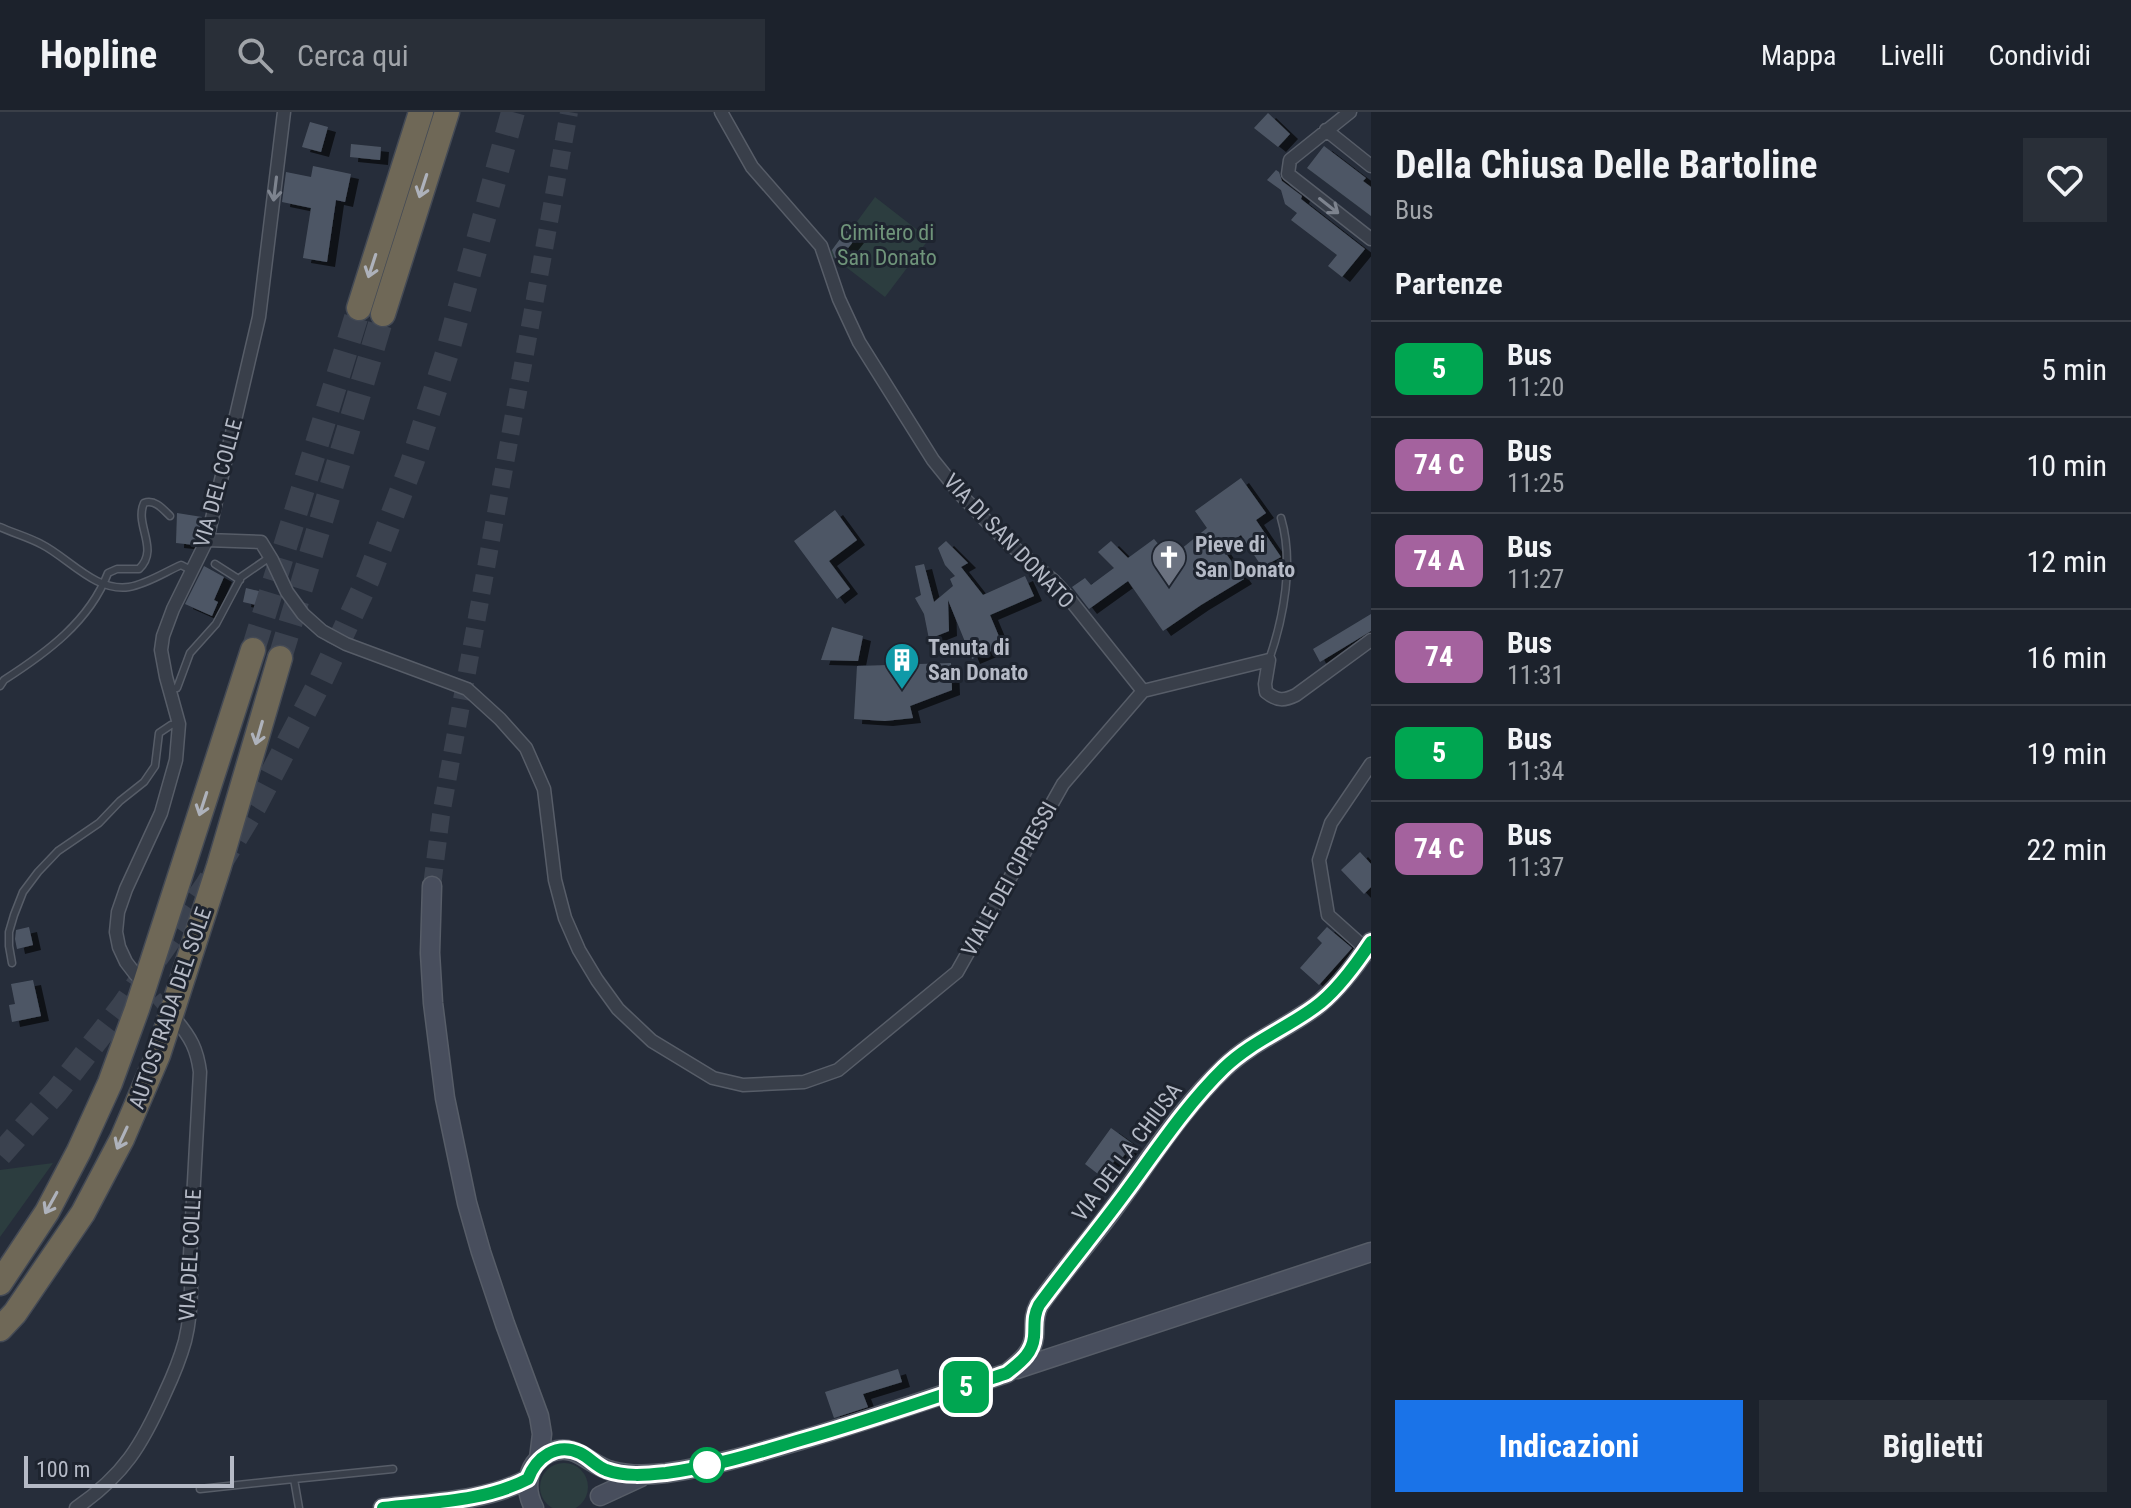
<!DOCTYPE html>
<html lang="it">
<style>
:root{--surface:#1c222c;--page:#292f38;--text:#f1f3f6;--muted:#a0a4a9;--line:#3a3f48;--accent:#1a73e8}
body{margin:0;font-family:"Roboto Condensed",sans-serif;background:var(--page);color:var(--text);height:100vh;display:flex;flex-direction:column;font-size:30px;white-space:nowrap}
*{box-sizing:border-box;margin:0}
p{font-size:26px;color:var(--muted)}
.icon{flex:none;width:44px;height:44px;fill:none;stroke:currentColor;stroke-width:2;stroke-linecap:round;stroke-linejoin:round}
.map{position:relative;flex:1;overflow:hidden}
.side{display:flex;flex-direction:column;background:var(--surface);width:760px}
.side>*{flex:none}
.badge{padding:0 16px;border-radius:12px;font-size:28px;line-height:52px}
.scale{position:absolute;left:24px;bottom:20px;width:210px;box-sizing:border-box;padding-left:8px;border:4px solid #b5bac6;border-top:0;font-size:22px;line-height:28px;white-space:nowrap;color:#b5bac6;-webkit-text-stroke:6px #1e242f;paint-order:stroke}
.map>.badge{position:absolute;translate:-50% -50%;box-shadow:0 0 0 4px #fff}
h2{padding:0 24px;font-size:30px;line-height:72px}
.round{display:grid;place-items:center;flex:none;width:84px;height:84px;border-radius:0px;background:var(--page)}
.summary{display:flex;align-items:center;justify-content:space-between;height:136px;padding:0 24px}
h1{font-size:38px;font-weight:700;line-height:60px}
.button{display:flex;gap:16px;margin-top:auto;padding:16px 24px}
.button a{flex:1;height:92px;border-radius:0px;background:var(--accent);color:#fff;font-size:32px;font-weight:700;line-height:92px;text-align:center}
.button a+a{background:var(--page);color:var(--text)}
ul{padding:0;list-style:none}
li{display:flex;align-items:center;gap:24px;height:96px;padding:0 24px;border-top:2px solid var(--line)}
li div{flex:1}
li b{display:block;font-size:30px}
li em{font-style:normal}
li .badge{min-width:88px;font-weight:700;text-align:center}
header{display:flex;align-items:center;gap:48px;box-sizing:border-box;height:112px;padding:0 40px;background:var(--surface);border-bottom:2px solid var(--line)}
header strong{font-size:38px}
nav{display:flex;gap:44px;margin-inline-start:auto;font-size:28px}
.search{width:560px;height:72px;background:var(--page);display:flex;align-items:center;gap:20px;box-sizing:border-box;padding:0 28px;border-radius:0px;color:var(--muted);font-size:30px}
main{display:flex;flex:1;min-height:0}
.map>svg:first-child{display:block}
</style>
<header>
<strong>Hopline</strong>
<div class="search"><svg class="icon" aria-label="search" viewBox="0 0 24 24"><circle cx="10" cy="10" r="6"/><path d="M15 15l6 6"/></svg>Cerca qui</div>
<nav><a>Mappa</a><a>Livelli</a><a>Condividi</a></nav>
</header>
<main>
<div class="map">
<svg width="1371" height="1396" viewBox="0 0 1371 1396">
<defs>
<filter id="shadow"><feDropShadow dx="8" dy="5" stdDeviation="0" flood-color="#0009"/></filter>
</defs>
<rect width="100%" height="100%" fill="#262d3a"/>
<path fill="#2c3d3f" d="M875 85 929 127 885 185 829 142 846 119 856 126 860 121 853 115Z
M53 1051 0 1125V1058Z
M540 1375a24 24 0 1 1 48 0a24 24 0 1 1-48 0Z"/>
<path fill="#4e5765" filter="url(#shadow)" d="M1268 1 1290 22 1278 35 1254 16Z
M310 10 328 15 321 40 302 35Z
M351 32 381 35 380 48 350 45Z
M1324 34 1366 66 1363 69 1371 75V104L1307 56Z
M313 54 351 62 345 90 336 88 327 150 303 146 311 96 282 90 286 60 311 65Z
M1276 58 1279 60 1282 69 1302 84 1301 87 1365 137 1342 165 1328 154 1337 143 1291 108 1297 101 1285 92 1281 78 1267 68Z
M846 119 856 126 838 149 835 146 832 138Z
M1241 366 1266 401 1256 408 1281 445 1262 455 1241 423 1222 436 1244 467 1201 493 1163 519 1128 469 1089 497 1072 475 1085 466 1091 473 1114 456 1098 440 1111 429 1128 446 1154 427 1170 446 1207 416 1195 399Z
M835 398 857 428 829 449 850 477 837 487 794 429Z
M177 401 202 405 198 425 195 433 176 431Z
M946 429 968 451 961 455 983 483 1025 464 1034 484 990 503 1003 534 972 547 948 488 949 519 929 527 924 502 915 486 921 483 915 454 924 452 934 490 953 474 950 467 955 464 945 453 938 436Z
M204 454 224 465 214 488 218 490 212 504 185 492Z
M246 476 267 481 264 495 243 490Z
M1371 502V519L1320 550 1313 537Z
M832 515 863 524 858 549 821 548Z
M951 551 952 578 910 594 913 606 885 609 854 607 857 554Z
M1360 740 1371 752V775L1364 782 1341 758Z
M29 815 33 833 17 837 15 827 16 818Z
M1327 815 1352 836 1319 873 1300 856 1322 831 1317 826Z
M33 868 41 904 12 910 9 893 15 892 11 872Z
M1111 1016 1133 1032 1122 1046 1119 1043 1102 1065 1085 1052Z
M898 1257 902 1270 863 1282 868 1295 834 1306 825 1280Z"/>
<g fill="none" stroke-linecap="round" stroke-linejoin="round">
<path stroke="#3b424f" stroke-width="12" stroke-dasharray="12 6" stroke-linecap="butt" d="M144 871 171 903"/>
<path stroke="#3b424f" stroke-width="18" stroke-dasharray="18 9" stroke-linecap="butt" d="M432 774 441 703 569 0"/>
<path stroke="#3b424f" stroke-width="24" stroke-dasharray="24 12" stroke-linecap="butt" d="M253 538 359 196
M280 546 383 202
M0 1043 57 979 123 894 207 773 255 694 320 570 368 467 412 351 448 238 513 0"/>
<g stroke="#575d68" stroke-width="9">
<path id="lane" d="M0 415C13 421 28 425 41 432 69 446 95 480 129 475 147 472 165 460 181 453L191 458
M215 452 240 468
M1269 548C1284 505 1294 450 1281 406
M0 574 4 568C46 541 89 510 108 461L117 457H139C160 437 134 413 144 391 155 387 163 397 170 404
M169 577 177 576 190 541 216 512 241 465 270 445
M12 851 9 834V820L14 803 23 780 38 760 58 739 99 711 120 689 144 670 155 654 159 621 171 613 178 612
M200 1377 294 1367
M299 1396 294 1367 393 1357"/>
</g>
<g stroke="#575d68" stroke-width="15">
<path id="street" d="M721 0 752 55 821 134 839 187 859 230 933 348 962 384 1006 429 1054 469 1064 480 1143 579 1269 548 1265 572 1266 580C1277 589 1284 589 1296 583L1371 528
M1350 0 1290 48 1288 62 1371 127
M1326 18 1371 54
M207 428 261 430 272 448 287 480 303 502 322 519 346 532 467 577 500 607 526 636 544 677 555 768 565 806 579 838 597 868 618 897 652 929 713 966 743 973 804 970 838 958 957 860 1063 672 1143 579
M1366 837 1328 803 1319 748 1331 711 1371 652
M136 863 126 850 119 835 116 820 118 800 126 777 161 701 176 648 179 612 166 565 161 538 163 524 173 497 207 428 259 205 284 0
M76 1396C124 1363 142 1333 165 1281 173 1264 180 1247 185 1229 192 1201 192 1171 190 1143L200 960C197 937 191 926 176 908"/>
</g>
<g stroke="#575d68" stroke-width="21">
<path id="secondary" d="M432 774 430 841 433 891 445 986 467 1091 481 1140 505 1212 539 1304 542 1322 539 1347
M1017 1257 1371 1140
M600 1384 641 1365
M383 1396C431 1390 484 1390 528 1367
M534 1396C523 1375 527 1349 551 1340 576 1330 590 1354 612 1359 630 1364 648 1363 666 1361 709 1355 750 1343 791 1331 864 1310 935 1285 1007 1261 1019 1251 1032 1242 1034 1225 1035 1213 1033 1204 1039 1193 1062 1160 1090 1129 1114 1096 1149 1049 1181 997 1224 956 1251 930 1285 917 1315 895 1335 880 1357 851 1371 830"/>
</g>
<g stroke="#444a55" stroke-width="27">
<path id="highway" d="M359 196 421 0
M383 202 447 0
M0 1171 47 1100 79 1039 110 971 137 897 253 538
M0 1217 15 1201 83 1101 122 1027 158 943 219 754 280 546"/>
</g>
<use href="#lane" stroke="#393f4a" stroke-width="6"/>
<use href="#street" stroke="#393f4a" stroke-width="12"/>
<use href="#secondary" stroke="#484e5d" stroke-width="18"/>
<use href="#highway" stroke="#6f6857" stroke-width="24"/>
</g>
<defs><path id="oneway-shaft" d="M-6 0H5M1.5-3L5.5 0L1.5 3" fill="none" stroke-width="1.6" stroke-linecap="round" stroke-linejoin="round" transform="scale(2)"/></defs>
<g stroke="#aeb2bb">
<use href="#oneway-shaft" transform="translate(423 74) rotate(108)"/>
<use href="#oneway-shaft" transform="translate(372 154) rotate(108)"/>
<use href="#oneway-shaft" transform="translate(259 621) rotate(106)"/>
<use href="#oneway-shaft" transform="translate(203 692) rotate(108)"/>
<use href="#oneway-shaft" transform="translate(122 1026) rotate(115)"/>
<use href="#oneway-shaft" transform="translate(51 1091) rotate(119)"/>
</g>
<g stroke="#7d838e">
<use href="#oneway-shaft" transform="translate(275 77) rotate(97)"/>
<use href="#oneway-shaft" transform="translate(1329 94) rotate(38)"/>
</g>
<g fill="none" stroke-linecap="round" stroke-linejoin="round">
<g stroke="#fff" stroke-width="18">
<path id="line" d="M383 1396C431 1390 484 1390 528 1367 536 1345 557 1330 580 1341 590 1346 596 1354 606 1358 625 1365 646 1363 666 1361 711 1355 754 1342 797 1329 868 1309 937 1285 1007 1261 1019 1251 1032 1243 1034 1225 1035 1213 1033 1204 1039 1193 1067 1155 1097 1119 1125 1081 1156 1039 1186 993 1224 956 1251 930 1285 917 1315 895 1336 880 1357 851 1371 830"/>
</g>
<use href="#line" stroke="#00a651" stroke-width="12"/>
</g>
<defs>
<g id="church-pin" transform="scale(1.8)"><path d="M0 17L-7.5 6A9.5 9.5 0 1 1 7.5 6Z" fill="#6b7280" stroke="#1e242f"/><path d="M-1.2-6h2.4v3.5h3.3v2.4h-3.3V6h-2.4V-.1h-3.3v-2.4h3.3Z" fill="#fff"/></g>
<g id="building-pin" transform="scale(1.8)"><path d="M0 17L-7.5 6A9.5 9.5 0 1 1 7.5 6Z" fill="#0f9aa8" stroke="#1e242f"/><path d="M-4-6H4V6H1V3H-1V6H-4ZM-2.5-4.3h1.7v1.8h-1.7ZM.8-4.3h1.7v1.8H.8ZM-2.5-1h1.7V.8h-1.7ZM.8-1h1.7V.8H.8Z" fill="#fff"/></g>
</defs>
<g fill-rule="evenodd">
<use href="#church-pin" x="1169" y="445"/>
<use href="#building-pin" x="902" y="548"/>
</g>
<circle fill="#fff" stroke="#00a651" stroke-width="4" cx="707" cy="1353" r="16"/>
<g text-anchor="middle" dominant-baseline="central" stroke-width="6" stroke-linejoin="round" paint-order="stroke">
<g font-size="22" fill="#6f947a" stroke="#1e242f">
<text x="887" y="120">Cimitero di<tspan x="887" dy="25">San Donato</tspan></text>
</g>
<g font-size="22" fill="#b5bac6" stroke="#1e242f">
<text transform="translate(218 371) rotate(-75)">VIA DEL COLLE</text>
<text transform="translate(1009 429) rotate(46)">VIA DI SAN DONATO</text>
<text transform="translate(1009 767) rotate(-61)">VIALE DEI CIPRESSI</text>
<text transform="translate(170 896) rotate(-71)">AUTOSTRADA DEL SOLE</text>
<text transform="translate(1127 1040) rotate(-53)">VIA DELLA CHIUSA</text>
<text transform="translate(190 1143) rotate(-87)">VIA DEL COLLE</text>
</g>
<g font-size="22" font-weight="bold" fill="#b5bac6" stroke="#1e242f" text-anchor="start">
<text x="1195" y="432">Pieve di<tspan x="1195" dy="25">San Donato</tspan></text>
<text x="928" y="535">Tenuta di<tspan x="928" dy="25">San Donato</tspan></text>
</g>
</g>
</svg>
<div class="scale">100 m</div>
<b class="badge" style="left:966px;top:1275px;background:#00a651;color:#fff">5</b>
</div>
<section class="side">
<div class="summary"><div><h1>Della Chiusa Delle Bartoline</h1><p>Bus</p></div><a class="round"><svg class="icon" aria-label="heart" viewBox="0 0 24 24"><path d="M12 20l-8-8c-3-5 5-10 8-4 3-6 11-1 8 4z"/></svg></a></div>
<h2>Partenze</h2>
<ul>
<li><span class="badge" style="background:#00a651;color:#fff">5</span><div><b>Bus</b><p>11:20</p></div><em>5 min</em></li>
<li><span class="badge" style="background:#a4629e;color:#fff">74 C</span><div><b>Bus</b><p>11:25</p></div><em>10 min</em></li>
<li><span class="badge" style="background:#a4629e;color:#fff">74 A</span><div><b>Bus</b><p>11:27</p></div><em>12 min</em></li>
<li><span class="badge" style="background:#a4629e;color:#fff">74</span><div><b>Bus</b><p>11:31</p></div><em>16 min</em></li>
<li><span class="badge" style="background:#00a651;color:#fff">5</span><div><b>Bus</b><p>11:34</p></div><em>19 min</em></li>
<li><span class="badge" style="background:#a4629e;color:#fff">74 C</span><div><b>Bus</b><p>11:37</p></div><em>22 min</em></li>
</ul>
<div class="button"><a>Indicazioni</a><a>Biglietti</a></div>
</section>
</main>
